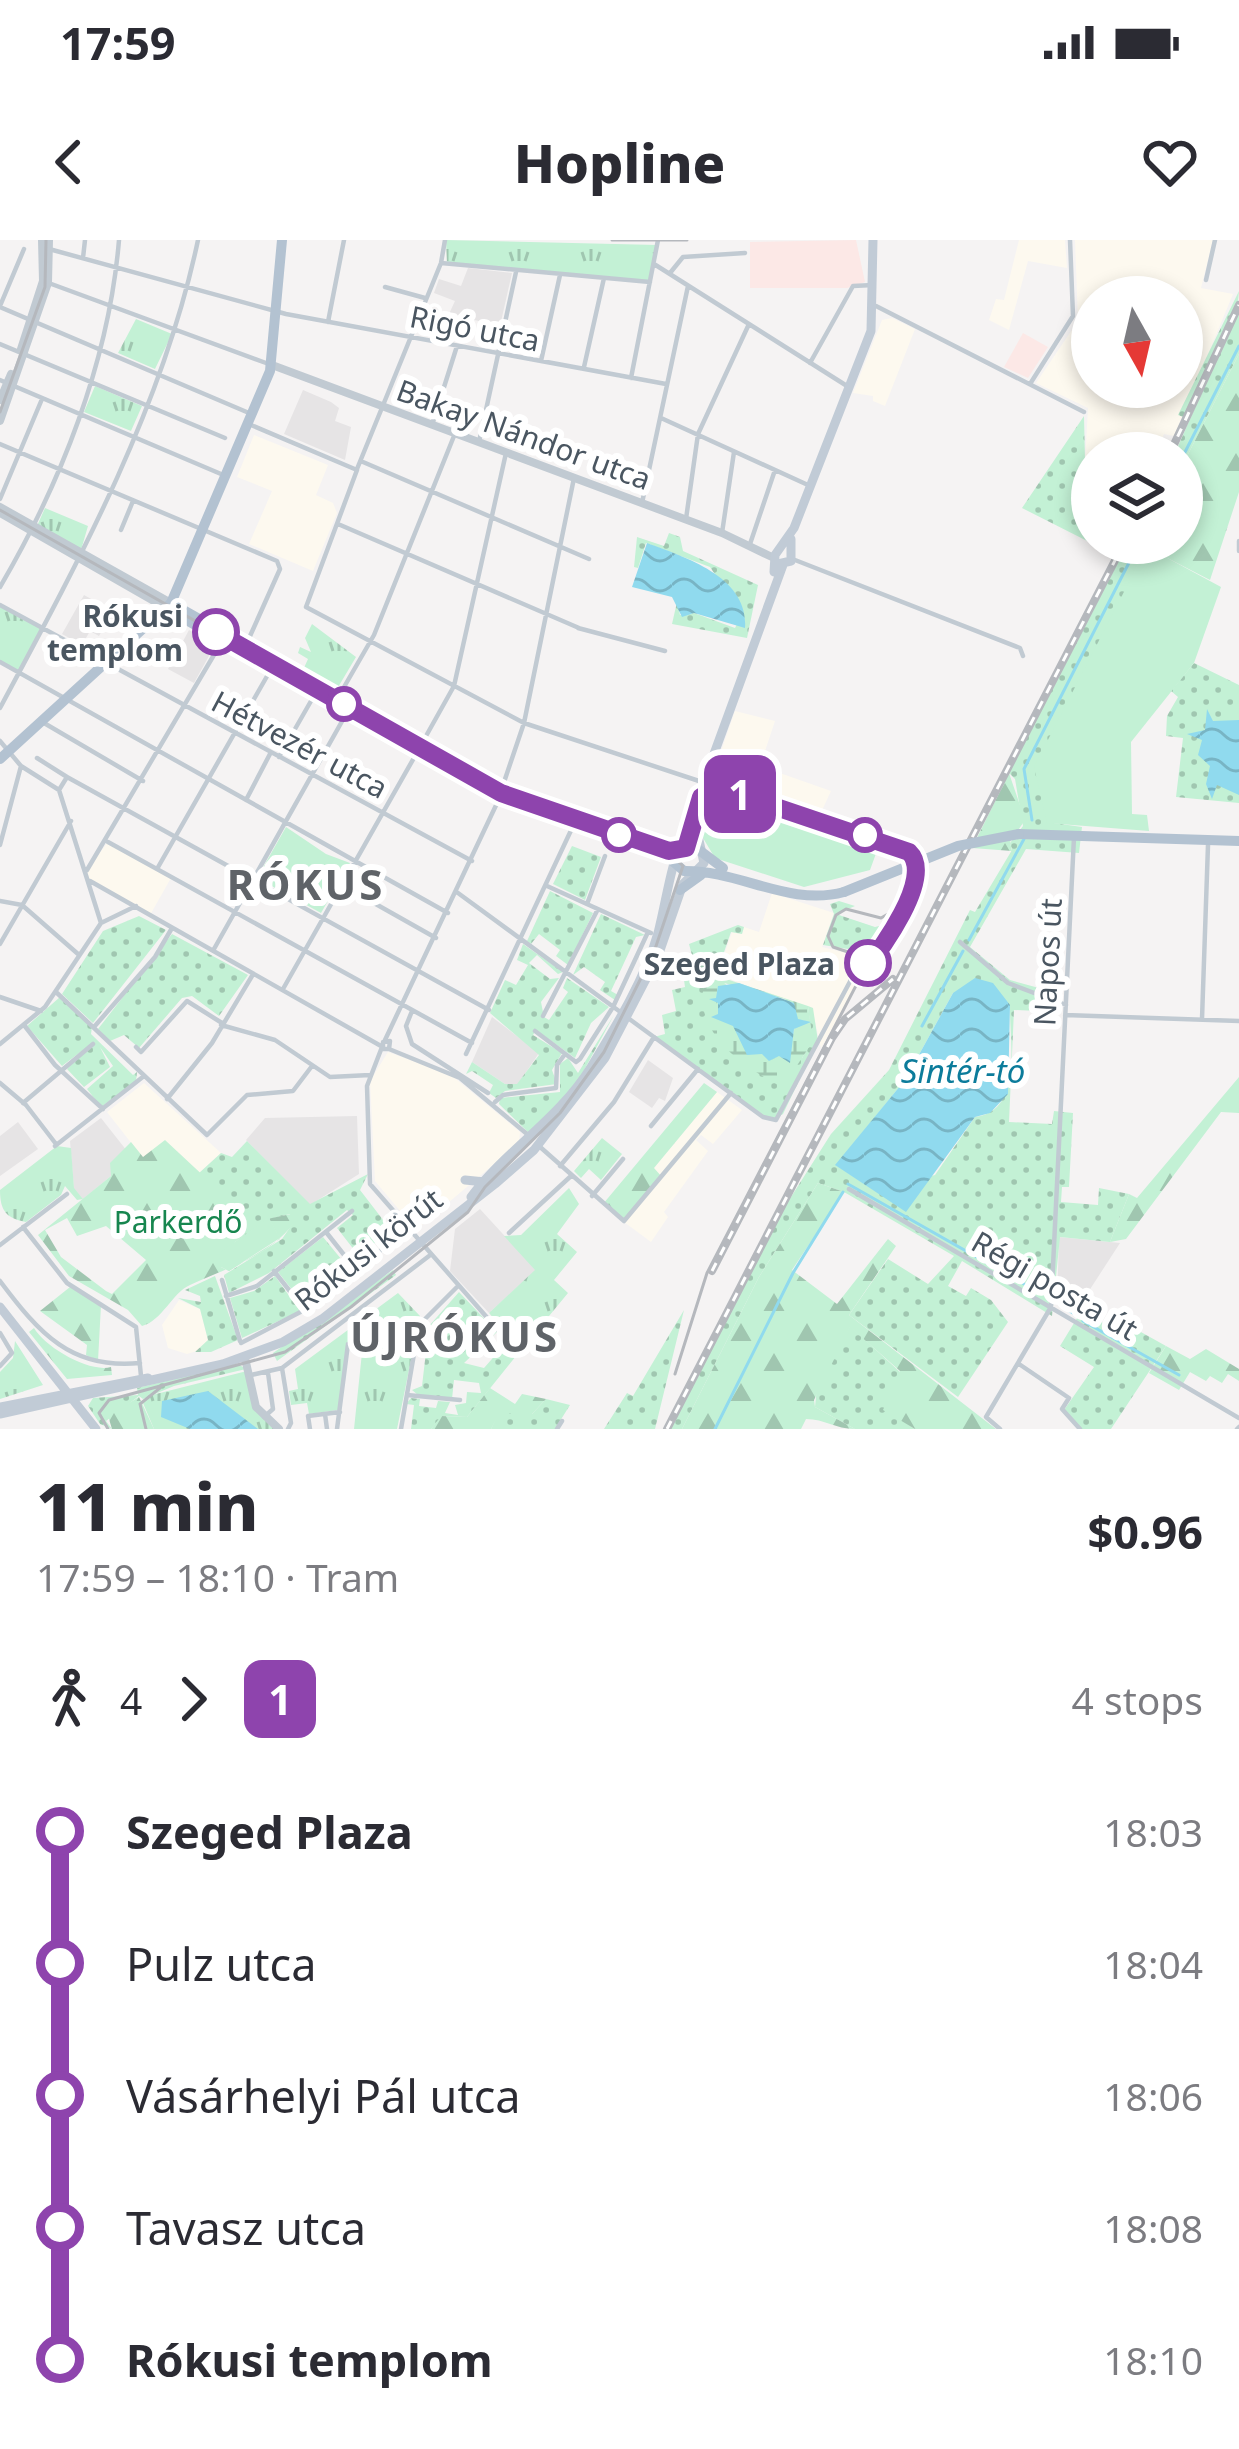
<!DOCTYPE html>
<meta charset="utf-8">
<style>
:root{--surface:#fff;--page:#f7f7f7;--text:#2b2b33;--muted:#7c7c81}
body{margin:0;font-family:"Noto Sans",sans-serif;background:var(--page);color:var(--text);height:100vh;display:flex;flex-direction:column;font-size:45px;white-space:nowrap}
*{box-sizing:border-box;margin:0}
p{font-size:39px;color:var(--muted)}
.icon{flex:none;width:66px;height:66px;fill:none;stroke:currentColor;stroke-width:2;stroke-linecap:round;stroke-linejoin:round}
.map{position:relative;height:1189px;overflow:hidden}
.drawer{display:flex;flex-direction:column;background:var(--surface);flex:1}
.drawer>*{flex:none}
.badge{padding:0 24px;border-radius:18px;font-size:42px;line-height:78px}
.needle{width:78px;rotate:172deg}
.buttons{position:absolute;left:1071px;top:36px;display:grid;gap:24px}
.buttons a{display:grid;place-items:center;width:132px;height:132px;border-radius:50%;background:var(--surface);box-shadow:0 6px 18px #0003;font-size:60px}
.map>.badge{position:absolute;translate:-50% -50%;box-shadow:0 0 0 6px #fff}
.legs{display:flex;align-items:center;gap:18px;height:132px;padding:0 36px;font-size:39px}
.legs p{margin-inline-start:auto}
.overview{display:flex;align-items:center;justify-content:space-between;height:204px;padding:0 36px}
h1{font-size:66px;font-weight:800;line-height:90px}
ul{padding:0 36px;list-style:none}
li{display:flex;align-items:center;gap:42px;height:132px;font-size:45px}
li i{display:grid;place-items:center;width:18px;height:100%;margin:0 15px;background:currentColor}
li i::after{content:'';width:30px;height:30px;margin:-15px;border:9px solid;border-radius:50%;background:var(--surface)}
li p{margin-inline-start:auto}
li:first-child i{background:linear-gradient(#0000 50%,currentColor 0)}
li:last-child i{background:linear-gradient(currentColor 50%,#0000 0)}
.status{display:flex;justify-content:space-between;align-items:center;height:84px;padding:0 60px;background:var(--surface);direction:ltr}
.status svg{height:33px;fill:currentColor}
header{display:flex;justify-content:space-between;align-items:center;height:156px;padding:0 36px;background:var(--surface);font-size:54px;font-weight:800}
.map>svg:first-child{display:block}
</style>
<div class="status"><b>17:59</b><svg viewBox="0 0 49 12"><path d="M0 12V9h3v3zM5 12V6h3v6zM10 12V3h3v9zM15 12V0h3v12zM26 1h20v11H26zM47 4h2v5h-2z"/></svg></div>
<header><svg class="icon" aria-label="back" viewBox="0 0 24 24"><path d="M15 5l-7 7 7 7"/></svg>Hopline<svg class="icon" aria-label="heart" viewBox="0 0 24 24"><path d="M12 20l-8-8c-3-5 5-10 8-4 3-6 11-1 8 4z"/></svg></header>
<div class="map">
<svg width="1239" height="1189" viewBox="0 0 1239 1189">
<defs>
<pattern id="grass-dots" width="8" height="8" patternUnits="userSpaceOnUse" patternTransform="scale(3)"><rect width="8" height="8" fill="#c3f1d5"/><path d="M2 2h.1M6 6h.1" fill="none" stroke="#a0c6b0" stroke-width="1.8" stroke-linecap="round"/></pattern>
<pattern id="forest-firs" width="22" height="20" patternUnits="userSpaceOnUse" patternTransform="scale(3)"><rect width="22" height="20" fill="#c3f1d5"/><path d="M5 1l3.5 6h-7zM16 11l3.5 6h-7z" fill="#a0c6b0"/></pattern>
<pattern id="wetland-marsh" width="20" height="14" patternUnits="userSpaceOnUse" patternTransform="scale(3)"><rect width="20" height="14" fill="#c3f1d5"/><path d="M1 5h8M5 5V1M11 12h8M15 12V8" fill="none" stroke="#a0c6b0"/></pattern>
<pattern id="park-tufts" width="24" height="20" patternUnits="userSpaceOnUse" patternTransform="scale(3)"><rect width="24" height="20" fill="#c3f1d5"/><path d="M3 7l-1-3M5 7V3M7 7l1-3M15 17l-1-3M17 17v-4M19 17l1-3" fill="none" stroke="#a0c6b0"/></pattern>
<pattern id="water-waves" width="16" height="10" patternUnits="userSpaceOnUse" patternTransform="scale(3)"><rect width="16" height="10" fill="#90daee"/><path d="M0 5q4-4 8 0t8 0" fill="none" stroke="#78b4c4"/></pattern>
</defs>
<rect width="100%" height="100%" fill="#f5f3f3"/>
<path fill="#fdf9ef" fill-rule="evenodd" d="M1019 0H1065L1067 28 1028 21 1009 90 989 80 996 59 1004 60Z
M1075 0H1213L1201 48 1233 54 1174 196 1164 194 1157 213H1092V221L1085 222 1088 168 1036 143 1078 81ZM1092 57H1182V147H1092Z
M892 78 915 89 885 166 873 161V156L853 153 882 80Z
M254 195 328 225 316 255 333 263 337 273 313 331 249 304 272 251 237 237Z
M735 471 775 481 760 526 831 551 818 579 710 543Z
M108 602 171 638 150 675 90 641 87 630Z
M772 653 834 673 822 707 871 719 821 808 812 768 717 735 732 692 742 694 744 687 759 692Z
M388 812 451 835 520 892 519 903 416 990 375 941 370 841Z
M144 843 221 913 198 934 177 911 143 918 107 872Z
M717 852 742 870 713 904 701 895 696 900 708 911 664 972 668 977 651 1002 620 979 662 936 653 929Z
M179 1060 200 1069 208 1100 203 1109 187 1114 168 1108 162 1085Z"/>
<path fill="#e6e4e5" d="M468 28 512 33 500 86 449 74 455 61 434 53 439 39 461 46Z
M303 150 331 162 339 168 335 181 351 187 345 220 284 194Z
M84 355 113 371 99 396 90 391 82 405 62 394Z
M189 390 215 405 194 443 168 429Z
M492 777 539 813 518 844H505L472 822Z
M648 820 673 838 665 861 659 858 652 868 629 852Z
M357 876 359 934 310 965 246 900 265 878Z
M101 878 127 911 111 936 83 959 74 949 70 901Z
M18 882 38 909 0 936V896Z
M480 969 536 1030 489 1073 450 1031 455 989Z
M1059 997 1120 1003 1074 1074 1057 1064Z"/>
<path fill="#fce8e6" d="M856 0 865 42 847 48H750V2Z
M1023 93 1048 107 1028 138 1004 127Z"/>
<path fill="url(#grass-dots)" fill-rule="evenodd" d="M1239 51C1237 93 1204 141 1186 178L1178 175Z
M1239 68V114L1182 226V213H1175Z
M1084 176 1085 221H1092V303L1097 306 1022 268Z
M669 293 680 297 683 311 758 345 747 398 672 384 677 362 680 375 694 373 735 388 742 374 710 327 646 303 638 328 634 327 637 297 664 306Z
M1128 303 1147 307 1096 411 1047 582 1082 587 1079 613 1026 609 970 707 1010 740 1061 754 1060 772 1014 770 1009 882 1052 884 1054 871 1073 873 1069 947H1062L1061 962 1098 965 1099 948 1129 954 1110 1002 1060 997 1052 1076 962 1021 948 1046 966 1056 971 1048 991 1060 1008 1082 958 1157 849 1075 888 1019 928 1044 954 1016 844 952 818 943 759 1037 682 1189H669L777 979 831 894 889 830 970 670 975 672 1012 610 1010 603 1023 586 1015 539 1009 533ZM953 753 1010 765C1009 800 1024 871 975 877L935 935 875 951 836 925 905 840Z
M1194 423 1239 445V563L1176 557 1183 498 1166 496 1167 476 1178 457 1171 451Z
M572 606 601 617 585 660 553 644Z
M550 651 593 673 568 725 556 716 560 710 539 694 531 704 527 701Z
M839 661 855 666 836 674 875 687 900 681 883 712 859 719 860 711 823 705 834 674 830 664Z
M601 674 645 695 636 697 611 751 618 755 615 760 600 750 605 742 584 727 573 735Z
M139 676 166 690 93 783 62 754 103 691Z
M738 685 744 687 742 694 731 692 716 735 802 818 812 801 808 766 813 768 818 801 783 874 771 881 654 797 665 794 662 775 676 771 672 750 685 747 682 726 694 723 689 704Z
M172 694 248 735 219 776 192 756 182 758 139 808 124 795 110 801 98 789Z
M523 704 563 732 558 734 537 715 529 723 550 739 559 738 541 762 544 777 549 780 568 752 563 748 567 738 609 767 591 783 575 818 536 790 533 795 562 813 552 830 557 844 505 851 496 858 489 853 493 845 472 831 466 834 472 822 505 844H517L539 815 490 773 505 740 516 745 528 725 517 720Z
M60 757 92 787 91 794 133 835 137 832 136 841 101 867 87 849 113 826 100 807 110 827 84 847 67 829 91 804 62 826 27 786Z
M614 775 576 845 529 893 499 864 500 858 560 852V824L568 818 578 833Z
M247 901 310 964 368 934 360 950 387 985 395 980 401 990 393 989 358 1016 362 1023 356 1025 348 1017 355 1011 337 988 353 975 347 970 269 1033 229 1053 224 1035 282 999 293 983 290 974 253 983 198 934 221 913 232 917Z
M323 997 351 1031 305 1066 278 1032Z
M393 1030 396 1035 277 1121 273 1113Z
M215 1036 238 1100 211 1112H195L208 1100 200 1069 178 1058 201 1062 200 1056 185 1050Z
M275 1036 300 1071 242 1098 230 1058 254 1051Z
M459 1052 497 1092 464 1123 484 1128 506 1103 516 1116 467 1177 442 1176 431 1189H411L414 1165 406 1164 411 1158 420 1159 419 1166 436 1168 438 1161 450 1162 445 1173 458 1175 455 1165 466 1163 467 1152 481 1153 479 1143 454 1140 452 1159 418 1155 412 1150 422 1146 429 1086Z
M684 1070 655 1189H604L627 1153 633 1156Z
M1082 1070 1108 1086 1114 1077 1166 1106 1111 1189H1082L1064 1170 1094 1127 1060 1106Z
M850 1086 900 1132 895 1175 915 1189H855L815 1167 817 1147Z
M238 1124 246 1129 174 1146 143 1159 139 1156 106 1181 112 1189 100 1184 88 1166 93 1158 138 1155 137 1148Z
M546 1159 570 1165 555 1189H491L498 1174H532Z"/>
<path fill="url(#forest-firs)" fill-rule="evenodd" d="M1239 114V252L1210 340 1142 305 1182 303V226Z
M1009 533 1025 580 1010 602 1012 611 972 608Z
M1239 837V873L1221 872 1126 999 1110 1002 1129 954 1137 958Z
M704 843 717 852 654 928 662 937 629 977 620 979 603 964Z
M165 900 253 982 291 974 294 983C266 1019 228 1027 190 1045 172 1053 162 1081 142 1086L128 1070 69 1036 38 995 111 936 110 923 131 902 143 917ZM67 978 77 996 106 986 146 1020 112 1054 106 1051 61 1017 45 990ZM269 979 280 999 229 1031 221 1027 235 1002Z
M818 943 844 952 792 1030 837 1064 888 999 896 1006 849 1075 996 1189H915L883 1170 900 1131 850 1087 814 1160 815 1167 855 1189C835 1189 825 1179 806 1179L801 1189H682L759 1037Z
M70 1047 101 1065 98 1121 86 1115 87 1105 40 1071Z
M34 1088C45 1107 89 1133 111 1127L112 1135 67 1139 29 1092Z
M1166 1106 1190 1119 1206 1109 1239 1129V1141L1228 1134 1222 1143 1210 1136 1206 1141 1190 1132 1179 1150 1149 1133Z
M490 1148 515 1164 522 1154 546 1159 532 1174H499L491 1189H431L441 1176 467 1177Z
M139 1157 154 1189H112L105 1166 120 1158 124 1166Z"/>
<path fill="url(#wetland-marsh)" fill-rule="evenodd" d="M708 733 808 766 813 801 783 847C740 826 685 787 708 733ZM724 743 785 759 798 780 805 781 794 789 790 811 782 818 752 812 733 786 725 785 715 759Z"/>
<path fill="url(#park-tufts)" d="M446 0 658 5 650 42 447 24Z
M136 79 172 94 155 129 118 113Z
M95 146 142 166 131 191 84 172Z
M45 268 88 286 81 310 37 286Z
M0 365 42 388 19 432 0 422Z
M312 384 356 417 337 449 303 430 308 419 298 413 300 407 311 412 305 398Z
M602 898 622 914 601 940 589 929 581 938 574 931Z
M57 906 71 908 74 948 83 959 77 960 65 946 61 955 26 982C7 978 0 972 0 950Z
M569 948 579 964 557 994 577 1012 554 1040 568 1053 521 1110 489 1073 535 1030 504 996 521 995Z
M398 1053 420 1076 397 1189H354L363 1103 347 1102 338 1170 309 1174 307 1163 291 1165 289 1151 298 1149 295 1129Z
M15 1101 43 1145 0 1159V1132L13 1118Z
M247 1131 255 1169 276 1189H154L143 1163 152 1155Z"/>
<path fill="#c3f1d5" d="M1147 307 1221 347 1194 423 1131 502 1132 574 1147 575 1149 591 1047 583 1034 527Z
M713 552 878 608 870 630 804 647 715 618 700 593Z
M286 587 326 614 350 623 321 673 257 638Z
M269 978 280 998 229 1031 221 1027 219 1013Z"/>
<path fill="url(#water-waves)" d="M647 303C688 318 749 338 745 388L694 373 682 377 672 357 632 347Z
M1207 469 1213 481 1239 480V555L1217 545 1212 559 1206 544 1210 526 1198 515 1202 500 1187 494 1205 490Z
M975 738 993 743 1010 765 1008 854 990 873 975 877 906 972 835 925 905 840 953 753Z
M739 743 794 763 798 779 811 782 794 789 790 823 779 816 769 821 762 814 747 815 733 786 711 777 718 774V763L709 759 716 758 718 746Z
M208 1151 258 1189H190L161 1177 162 1161Z"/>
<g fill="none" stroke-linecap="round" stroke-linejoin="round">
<path stroke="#90daee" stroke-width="3" d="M1182 218 1239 106
M1032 580 1024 529 1139 303
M969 700 1024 599
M922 786 963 711
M848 944 1033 1049
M1061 1066 1073 1073
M1083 1081 1179 1135
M715 1189 793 1033 843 952"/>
<path stroke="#c1cad2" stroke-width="4.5" d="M49 9 286 74 666 144
M83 18 85 0
M441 23 650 42
M654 24 847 146
M670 33 683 17 745 13
M1206 40 1215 0
M46 42 266 123
M385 47 425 58
M0 66 24 9
M876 66 1084 172
M0 67 249 173
M328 82 344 0
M0 104 225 198
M541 121 560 35
M810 123 853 46 873 45
M584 127 604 38
M631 138 658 0
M0 140 221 234
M1030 144 1073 76 1070 0
M661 178 808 245
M251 185 357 230
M432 185 457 106
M479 202 516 32
M0 204 277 321 280 329 246 405
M363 222 589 319
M357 229 441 23 445 0
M357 230 306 367 524 483 702 542
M0 259 42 159
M642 263 688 46
M686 279 698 194 749 84
M338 284 579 388
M121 290 133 261
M722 293 734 212
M1239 301V311
M750 304 775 230
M795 320 1020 408 1023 416
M0 347C61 243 109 121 119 0
M0 365 472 621
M578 388 665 411
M0 422 448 673
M340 454 374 395 454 196
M0 468C80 319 163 166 198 0
M44 483 143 541
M0 501 21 526 59 550 67 537 37 518
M421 505 454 446 506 213
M279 517 315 454
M67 537 489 770
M502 548 524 483 574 238
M59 550 101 683
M246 560 271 512
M108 602 472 803
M0 605 21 526
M157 629 270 431
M87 630 221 403
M90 641 381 806
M342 645 436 698
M547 646 651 693
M458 653 619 771
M0 661 22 665 78 714
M587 664 605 616
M960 702 1008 743 1066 765
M0 704 71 581
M214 709 345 476
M283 749 415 516
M56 752 207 895 247 855 293 851 312 826
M0 757 41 771
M412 771 406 786 412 804 488 853
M1065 775 1239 781
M543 776 598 669
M628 778 763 877 776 880 861 721 887 711 924 634 903 614 707 548
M1202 779 1208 605
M24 785 55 825 103 869
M221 785 275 800 330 837 370 835
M94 787 155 717 172 688
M535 791 576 822 580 819 613 767 648 692
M385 800 499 559
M390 801 389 809H383V802Z
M0 804 45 767 101 683 136 666
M136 807 141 812 187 761 222 783
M382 807 367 846 370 944 512 1106
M389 809 460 838 527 894
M466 814 574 584
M0 843 26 865 56 904
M167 859 212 803 252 736
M495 862 503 855 556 848 557 825 565 814
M23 863 93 804
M651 886 698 829
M55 906 144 836
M539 906 624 981 731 853
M560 926 614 862 654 797
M849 949 1239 1178
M592 956 623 919
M23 987 67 1043 136 1087 141 1136
M326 992 356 1030
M509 993 571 936
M0 1005 67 954
M274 1031 304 1069
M222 1040 240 1101
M0 1041C39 1093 71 1130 140 1123
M226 1056 257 1046 352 971
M0 1093 12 1113 0 1126
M241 1103 310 1067 406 990
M1019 1124 1069 1158 1062 1169 1080 1189
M282 1128 291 1183 288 1189
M251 1135 282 1128 429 1016
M407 1155 460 1160
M325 1174 327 1189
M264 1177 273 1169 268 1133
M310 1189 308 1176 340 1172
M337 1189 348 1104
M401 1189 419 1085 457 1047
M557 1189 562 1181
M1000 1189 986 1177 1051 1067 1074 597
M1237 1189 1239 1187"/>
<path stroke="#c1cad2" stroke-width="8" d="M21 109 43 41 42 0
M272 125 722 293 774 318
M0 160 11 134
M0 181 48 43 49 0
M0 267 171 363
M0 273 166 368
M245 1118 256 1167 279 1189"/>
<path stroke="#c1cbd6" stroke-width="9" d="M778 324 791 321V299
M774 332 775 315 794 288 871 91 873 0
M465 940 485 942
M471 957C506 910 559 879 591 827 616 786 645 739 658 693 667 658 670 626 684 596L783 325
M0 1067 96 1189
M0 1167 148 1138
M0 1174 223 1124 283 1102 322 1079 495 944 534 910 605 818 658 716 683 644 704 623 697 591 707 535"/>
<path stroke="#b3c2d1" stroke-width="10" d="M171 363 392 488
M167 369 491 554 669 618 684 631C739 630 789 667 844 652
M440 515 502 549 558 571
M0 519 171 363 270 131 282 0
M581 579 663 605 691 604 723 628
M1019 594 1239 601
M680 650 701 635"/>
<path stroke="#b5b8bd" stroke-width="3" d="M612 0H687
M0 172 45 47 46 0
M0 270 500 554 671 614 683 626 654 712 604 812 560 873 485 947 468 972 351 1067 285 1112 109 1160 99 1173 108 1189
M669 613 687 609 702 559 719 549 908 613 917 628 707 1033 675 1134
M881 708 863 717 833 707 828 696 836 675 846 669 881 678 902 666
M146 1189 140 1164 160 1148"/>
<g stroke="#b5b8bd" stroke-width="8">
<path id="rail" d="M1170 213 1239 65
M712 1031 832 798 845 779 893 739
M667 1189 1124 303"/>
</g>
<use href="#rail" stroke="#fff" stroke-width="3" stroke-dasharray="9" stroke-linecap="butt"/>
<path stroke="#b3c2d1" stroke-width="10" d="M844 652 958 606 1019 594"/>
</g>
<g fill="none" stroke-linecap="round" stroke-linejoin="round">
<g stroke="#fff" stroke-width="27">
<path id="line-1" d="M216 392 501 553 669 611 686 608 701 557 720 548 909 612C935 637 880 711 861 734L868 723"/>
</g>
<use href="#line-1" stroke="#8e44ad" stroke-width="18"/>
</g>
<g fill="#fff" stroke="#8e44ad" stroke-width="6">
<circle cx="216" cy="392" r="21"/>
<circle cx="344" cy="464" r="15"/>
<circle cx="619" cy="595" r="15"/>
<circle cx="865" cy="595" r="15"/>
<circle cx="868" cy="723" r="21"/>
</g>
<g text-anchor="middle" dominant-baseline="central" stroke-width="12" stroke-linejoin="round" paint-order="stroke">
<g font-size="30" fill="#4a5661" stroke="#fff">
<text transform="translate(475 88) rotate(11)">Rigó utca</text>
<text transform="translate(524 194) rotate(20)">Bakay Nándor utca</text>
<text transform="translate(300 504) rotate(28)">Hétvezér utca</text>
<text transform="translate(1047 722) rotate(-87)">Napos út</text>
<text transform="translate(368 1009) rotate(-38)">Rókusi körút</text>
<text transform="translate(1055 1045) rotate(30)">Régi posta út</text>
</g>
<g font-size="30" font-weight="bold" fill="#4a5661" stroke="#fff" text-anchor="end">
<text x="183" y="375">Rókusi<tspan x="183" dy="34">templom</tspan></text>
<text x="835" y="723">Szeged Plaza</text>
</g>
<g font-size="30" fill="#17864f" stroke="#fff">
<text x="178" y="981">Parkerdő</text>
</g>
<g font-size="33" font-style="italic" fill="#0c7c9b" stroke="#fff">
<text x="963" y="830">Sintér-tó</text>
</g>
<g font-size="42" font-weight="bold" letter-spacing="3" fill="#5f6368" stroke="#fff">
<text x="306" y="643">RÓKUS</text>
<text x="455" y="1095">ÚJRÓKUS</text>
</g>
</g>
</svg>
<div class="buttons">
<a><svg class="needle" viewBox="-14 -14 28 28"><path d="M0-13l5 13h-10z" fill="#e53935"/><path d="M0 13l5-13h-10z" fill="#7c7c81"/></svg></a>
<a><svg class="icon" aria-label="layers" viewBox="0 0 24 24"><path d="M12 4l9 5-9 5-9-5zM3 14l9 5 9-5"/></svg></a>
</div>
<b class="badge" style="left:740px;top:554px;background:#8e44ad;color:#fff">1</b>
</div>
<section class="drawer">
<div class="overview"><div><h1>11 min</h1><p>17:59 – 18:10 · Tram</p></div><b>$0.96</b></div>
<div class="legs"><svg class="icon" aria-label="walk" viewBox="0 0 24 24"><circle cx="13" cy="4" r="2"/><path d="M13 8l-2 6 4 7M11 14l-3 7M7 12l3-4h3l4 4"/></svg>4<svg class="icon" aria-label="forward" viewBox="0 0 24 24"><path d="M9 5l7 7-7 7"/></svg><b class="badge" style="background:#8e44ad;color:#fff">1</b><p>4 stops</p></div>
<ul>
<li><i style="color:#8e44ad"></i><b>Szeged Plaza</b><p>18:03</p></li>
<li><i style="color:#8e44ad"></i><span>Pulz utca</span><p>18:04</p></li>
<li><i style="color:#8e44ad"></i><span>Vásárhelyi Pál utca</span><p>18:06</p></li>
<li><i style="color:#8e44ad"></i><span>Tavasz utca</span><p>18:08</p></li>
<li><i style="color:#8e44ad"></i><b>Rókusi templom</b><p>18:10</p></li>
</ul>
</section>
